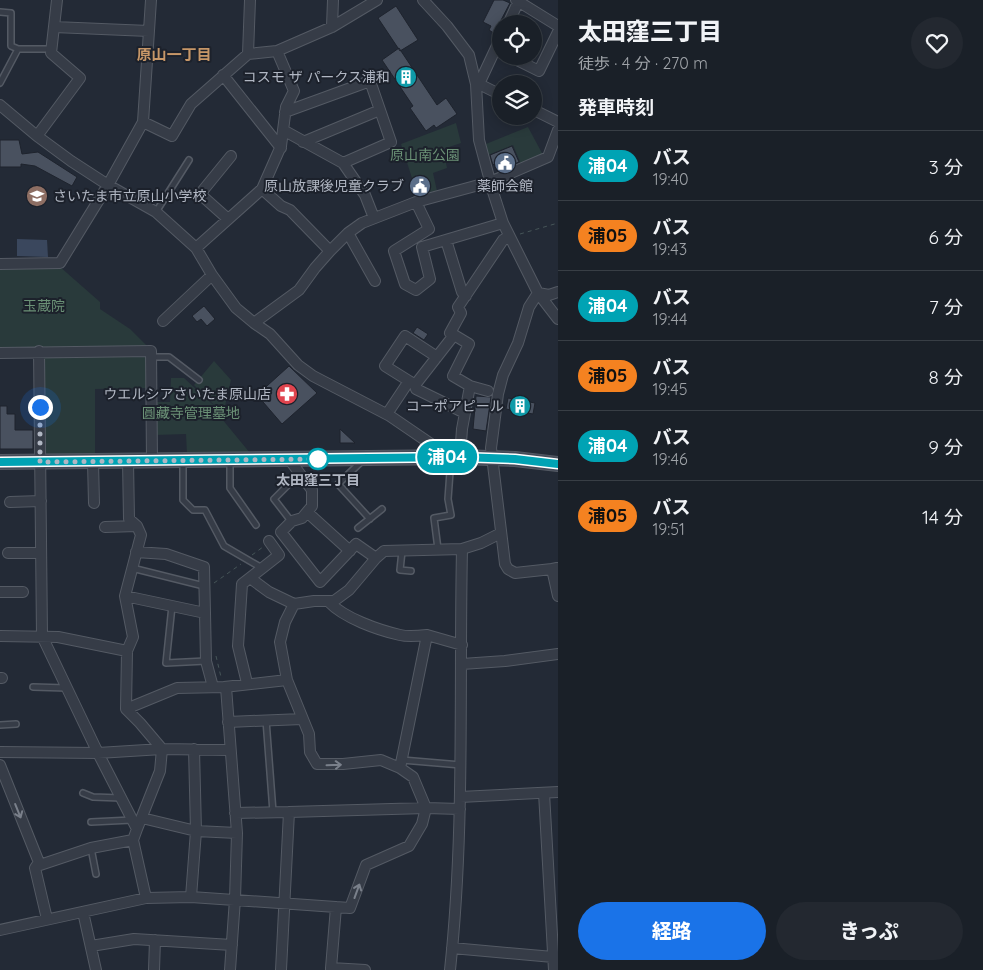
<!DOCTYPE html>
<html lang="ja">
<meta charset="utf-8">
<style>
:root{--surface:#1a2028;--page:#232830;--text:#f1f3f6;--muted:#9fa3a8;--line:#383e45;--accent:#1a73e8}
body{margin:0;font-family:Quicksand,"Noto Sans JP",sans-serif;background:var(--page);color:var(--text);height:100vh;display:flex;flex-direction:column;font-size:19px;white-space:nowrap}
*{box-sizing:border-box;margin:0}
p{font-size:16px;color:var(--muted)}
.icon{flex:none;width:28px;height:28px;fill:none;stroke:currentColor;stroke-width:2;stroke-linecap:round;stroke-linejoin:round}
.map{position:relative;flex:1;overflow:hidden}
.sheet{display:flex;flex-direction:column;background:var(--surface);width:425px}
.sheet>*{flex:none}
.badge{padding:0 10px;border-radius:16px;font-size:18px;line-height:32px}
.fabs{position:absolute;left:492px;top:15px;display:grid;gap:10px}
.fabs a{display:grid;place-items:center;width:50px;height:50px;border-radius:50%;background:var(--surface);box-shadow:0 2px 12px #0003,0 0 0 1px var(--line);font-size:25px}
.you{position:absolute;width:25px;height:25px;margin:-12px;border:4px solid #fff;border-radius:50%;background:#1a73e8;box-shadow:0 0 0 8px #1a73e833}
.map>.badge{position:absolute;translate:-50% -50%;box-shadow:0 0 0 2px #fff}
h2{padding:0 20px;font-size:19px;line-height:45px}
.round{display:grid;place-items:center;flex:none;width:52px;height:52px;border-radius:26px;background:var(--page)}
.overview{display:flex;align-items:center;justify-content:space-between;height:85px;padding:0 20px}
h1{font-size:24px;font-weight:800;line-height:38px}
.cta{display:flex;gap:10px;margin-top:auto;padding:10px 20px}
.cta a{flex:1;height:58px;border-radius:30px;background:var(--accent);color:#fff;font-size:20px;font-weight:800;line-height:58px;text-align:center}
.cta a+a{background:var(--page);color:var(--text)}
ul{padding:0;list-style:none}
li{display:flex;align-items:center;gap:15px;height:70px;padding:0 20px;border-top:1px solid var(--line)}
li div{flex:1}
li b{display:block;font-size:19px}
li em{font-style:normal}
li .badge{min-width:55px;font-weight:700;text-align:center}
main{display:flex;flex:1;min-height:0}
.map>svg:first-child{display:block}
</style>
<main>
<div class="map">
<svg width="558" height="970" viewBox="0 0 558 970">
<rect width="100%" height="100%" fill="#232a36"/>
<path fill="#293a3b" d="M456 123 461 143 443 149 447 168 433 173 437 191 429 192 424 175 412 178 401 144Z
M528 127 543 155 521 164 513 145 488 155 486 144Z
M59 266 100 302V309L130 329 147 346 0 348V267Z
M43 354 147 355 148 388 95 389V454L43 455Z
M214 361 231 380 222 419 250 453 187 454 186 434 155 435V402H170L171 378H184L222 413 194 385Z"/>
<path fill="#3a475d" d="M17 239 47 240 48 257 17 256Z"/>
<path fill="#49515f" stroke="#1e232d" d="M494 0H503L510 3 499 24 501 27 495 34 489 30 491 26 483 22Z
M396 6 418 40 400 51 378 18Z
M399 48 437 105 446 98 457 114 436 128 434 125 426 131 410 108 413 106 382 60Z
M0 140H19L22 154 38 152 77 177 72 186 35 166 21 164V167H0Z
M512 146 519 162 497 171 494 164 493 165 490 155Z
M424 178 427 192 416 195 413 181Z
M204 306 215 319 207 326 201 319 197 322 192 316Z
M417 327 428 334 424 340 413 333Z
M289 366 317 393 282 424 257 395Z
M476 396 491 397 486 431 473 429Z
M508 398 535 403 533 414 506 409Z
M0 406H7V414H15V430H33V449H0Z
M340 429 355 443H340Z"/>
<g fill="none" stroke-linecap="round" stroke-linejoin="round">
<g stroke="#545a64" stroke-width="8">
<path id="lane" d="M0 12 11 13V46L18 49H51
M0 83 18 49
M156 212 189 160
M151 357H169L199 380
M183 461V500L193 510H205L224 546 262 568
M230 461V488L256 525
M362 461 338 484 370 519
M291 521 274 499 299 474
M358 528 382 509
M438 549 434 518 451 515 448 499 451 458
M402 551 400 570 411 571
M132 568 204 586
M172 606 166 663 206 661
M33 687 67 688
M266 720 273 812
M0 725 16 724
M402 760 461 765
M83 793 93 797 121 798
M91 822 132 820
M91 848 96 874"/>
</g>
<g stroke="#545a64" stroke-width="12">
<path id="street" d="M423 0 447 26 469 55 476 84 479 140 493 192 503 223 538 293 558 319
M516 0 558 26
M508 24 519 0
M54 27 149 31
M332 27 333 0
M248 54 277 51 332 27 377 0
M509 56 539 71 558 32
M223 75 281 148
M476 84H479L501 37
M479 84 501 95
M0 105 37 136 71 161 108 185 156 212 196 248 212 275 236 308 254 323 270 334 298 365 313 376 390 416 450 457
M534 110 558 122
M285 112 370 81 391 142 343 163
M143 122 172 136 191 104 248 54 250 0
M283 130 343 163 365 195 374 218
M37 136 80 78 51 53 57 0
M303 142 380 110
M262 189 281 206 290 210 330 251
M416 202 429 229 394 251 405 284 416 290 430 279 422 247 503 223
M228 219 200 194 231 156
M348 233 375 281
M446 240 462 292 466 296
M196 248 262 189 281 146 286 107 294 91 277 51
M0 264 60 263 108 185 143 122 151 0
M163 321 212 275
M254 323 299 290 315 268 330 251 348 233 362 223 416 202 490 182 548 157 558 130
M453 336 450 333 461 313 458 307 503 240 509 236
M39 351 42 636 98 753 137 829 133 840 146 898 191 897 350 908 366 865 409 846 422 824 426 808 413 777 400 768 381 760 343 764H317L310 752 309 734 287 680 280 642 285 622 294 604 314 601H334L349 590 376 558 384 551 462 549
M0 353 151 351 152 461
M409 381 385 366 405 336 437 357
M415 385 416 389 465 413
M387 414 409 381 415 385 454 335 469 344 453 376 470 386 488 391
M460 457 462 429 470 386
M289 459 312 490V506L302 518 292 521 281 532 320 582 356 544 376 558
M128 461 129 519 137 526 141 535 125 596 205 613 206 661 213 687
M93 462 94 503
M10 502 41 501
M307 512 350 551
M105 527 137 526
M136 552 166 554 204 567 205 613
M8 553H41
M557 568 552 569 558 596
M552 569 515 573 508 569 505 564 491 448 498 394 503 375 518 343 529 307 538 293 549 295 558 292
M250 578 269 592 294 604
M0 592H23
M125 596 133 637 127 651
M329 602C344 618 378 630 400 635 408 637 418 636 427 635
M0 636 58 637 127 651 126 709 177 688 224 687 287 680
M462 664 505 661 558 654
M0 678H2
M247 683 238 646 242 584 279 555 269 541
M226 687 237 833 235 899 230 970
M126 709 140 723 162 749 160 771 137 829
M228 722 302 719
M0 752 98 753 162 749 230 750
M0 765 40 865 91 848 133 840
M400 768 427 635 462 645
M544 793 554 970
M460 797 558 792
M289 812 426 808 460 809
M235 813 289 812 281 970
M142 818 196 831 237 833
M39 862 35 868 47 919
M191 897 196 831 194 749
M83 912 96 970
M0 930 146 898
M91 946 134 939 232 945
M452 948 553 957
M331 968 336 907
M154 970 155 940
M331 970V968L365 970
M450 970C465 830 459 690 462 549L481 543 501 533"/>
</g>
<g stroke="#545a64" stroke-width="16">
<path id="secondary" d="M0 462 460 457 515 459 558 464"/>
</g>
<path stroke="#465558" stroke-width="1" stroke-dasharray="4 4" stroke-linecap="butt" d="M520 234 558 223
M321 487 338 471
M252 555 263 547
M214 583 241 564
M216 656 221 677"/>
<use href="#lane" stroke="#363c47" stroke-width="5"/>
<use href="#street" stroke="#363c47" stroke-width="10"/>
<use href="#secondary" stroke="#454b59" stroke-width="14"/>
</g>
<defs><path id="oneway-shaft" d="M-6 0H5M1.5-3L5.5 0L1.5 3" fill="none" stroke-width="1.6" stroke-linecap="round" stroke-linejoin="round" transform="scale(1.25)"/></defs>
<g stroke="#7a808b">
<use href="#oneway-shaft" transform="translate(334 765) rotate(-2)"/>
<use href="#oneway-shaft" transform="translate(18 811) rotate(68)"/>
<use href="#oneway-shaft" transform="translate(357 891) rotate(-70)"/>
</g>
<g fill="none" stroke-linecap="round" stroke-linejoin="round">
<g stroke="#fff" stroke-width="11">
<path id="line" d="M0 462 460 457 515 459 558 464"/>
</g>
<use href="#line" stroke="#00a3b4" stroke-width="8"/>
<path stroke="#b1b7c3" stroke-width="5" stroke-dasharray="0 9" d="M40 407V462L320 459H318"/>
</g>
<defs>
<g id="building-disc" transform="scale(1.125)"><circle r="9.5" fill="#0f9aa8" stroke="#1c212b"/><path d="M-4-6H4V6H1V3H-1V6H-4ZM-2.5-4.3h1.7v1.8h-1.7ZM.8-4.3h1.7v1.8H.8ZM-2.5-1h1.7V.8h-1.7ZM.8-1h1.7V.8H.8Z" fill="#fff"/></g>
<g id="civic-disc" transform="scale(1.125)"><circle r="9.5" fill="#5c6f8a" stroke="#1c212b"/><path d="M-.6-6.5H3V-4.5H.6V-3L4-1V1h2V6H-6V1h2V-1L-.6-3ZM-1.2 2.5V6h2.4V2.5Z" fill="#fff"/></g>
<g id="school-disc" transform="scale(1.125)"><circle r="9.5" fill="#8d6e63" stroke="#1c212b"/><path d="M0-5L7-2L0 1L-7-2ZM-4 1L0 2.5L4 1V4Q0 6-4 4Z" fill="#fff"/></g>
<g id="pharmacy-disc" transform="scale(1.125)"><circle r="9.5" fill="#e0444e" stroke="#1c212b"/><path d="M-2-6h4v4h4v4h-4v4h-4v-4h-4v-4h4Z" fill="#fff"/></g>
</defs>
<g fill-rule="evenodd">
<use href="#building-disc" x="406" y="77"/>
<use href="#civic-disc" x="505" y="163"/>
<use href="#civic-disc" x="420" y="186"/>
<use href="#school-disc" x="37" y="196"/>
<use href="#pharmacy-disc" x="287" y="394"/>
<use href="#building-disc" x="520" y="406"/>
</g>
<circle fill="#fff" stroke="#00a3b4" stroke-width="2.5" cx="318" cy="459" r="10"/>
<g text-anchor="middle" dominant-baseline="central" stroke-width="4" stroke-linejoin="round" paint-order="stroke">
<g font-size="14" fill="#b1b7c3" stroke="#1c212b" text-anchor="end">
<text x="390" y="77">コスモ ザ パークス浦和</text>
<text x="404" y="186">原山放課後児童クラブ</text>
<text x="505" y="186" text-anchor="middle">薬師会館</text>
<text x="53" y="196" text-anchor="start">さいたま市立原山小学校</text>
<text x="271" y="394">ウエルシアさいたま原山店</text>
<text x="504" y="406">コーポアピール</text>
</g>
<g font-size="14" fill="#6b9176" stroke="#1c212b">
<text x="425" y="155">原山南公園</text>
<text x="44" y="306">玉蔵院</text>
<text x="191" y="413">圓藏寺管理墓地</text>
</g>
<g font-size="14" font-weight="bold" fill="#b1b7c3" stroke="#1c212b">
<text x="318" y="480">太田窪三丁目</text>
</g>
<g font-size="15" font-weight="bold" fill="#c79768" stroke="#1c212b">
<text x="174" y="54">原山一丁目</text>
</g>
</g>
</svg>
<div class="fabs">
<a><svg class="icon" aria-label="locate" viewBox="0 0 24 24"><circle cx="12" cy="12" r="6"/><path d="M12 2v4M12 18v4M2 12h4M18 12h4"/></svg></a>
<a><svg class="icon" aria-label="layers" viewBox="0 0 24 24"><path d="M12 4l9 5-9 5-9-5zM3 14l9 5 9-5"/></svg></a>
</div>
<div class="you" style="left:40px;top:407px"></div>
<b class="badge" style="left:447px;top:457px;background:#00a3b4;color:#fff">浦04</b>
</div>
<section class="sheet">
<div class="overview"><div><h1>太田窪三丁目</h1><p>徒歩 · 4 分 · 270 m</p></div><a class="round"><svg class="icon" aria-label="heart" viewBox="0 0 24 24"><path d="M12 20l-8-8c-3-5 5-10 8-4 3-6 11-1 8 4z"/></svg></a></div>
<h2>発車時刻</h2>
<ul>
<li><span class="badge" style="background:#00a3b4;color:#fff">浦04</span><div><b>バス</b><p>19:40</p></div><em>3 分</em></li>
<li><span class="badge" style="background:#f58220;color:#111">浦05</span><div><b>バス</b><p>19:43</p></div><em>6 分</em></li>
<li><span class="badge" style="background:#00a3b4;color:#fff">浦04</span><div><b>バス</b><p>19:44</p></div><em>7 分</em></li>
<li><span class="badge" style="background:#f58220;color:#111">浦05</span><div><b>バス</b><p>19:45</p></div><em>8 分</em></li>
<li><span class="badge" style="background:#00a3b4;color:#fff">浦04</span><div><b>バス</b><p>19:46</p></div><em>9 分</em></li>
<li><span class="badge" style="background:#f58220;color:#111">浦05</span><div><b>バス</b><p>19:51</p></div><em>14 分</em></li>
</ul>
<div class="cta"><a>経路</a><a>きっぷ</a></div>
</section>
</main>
